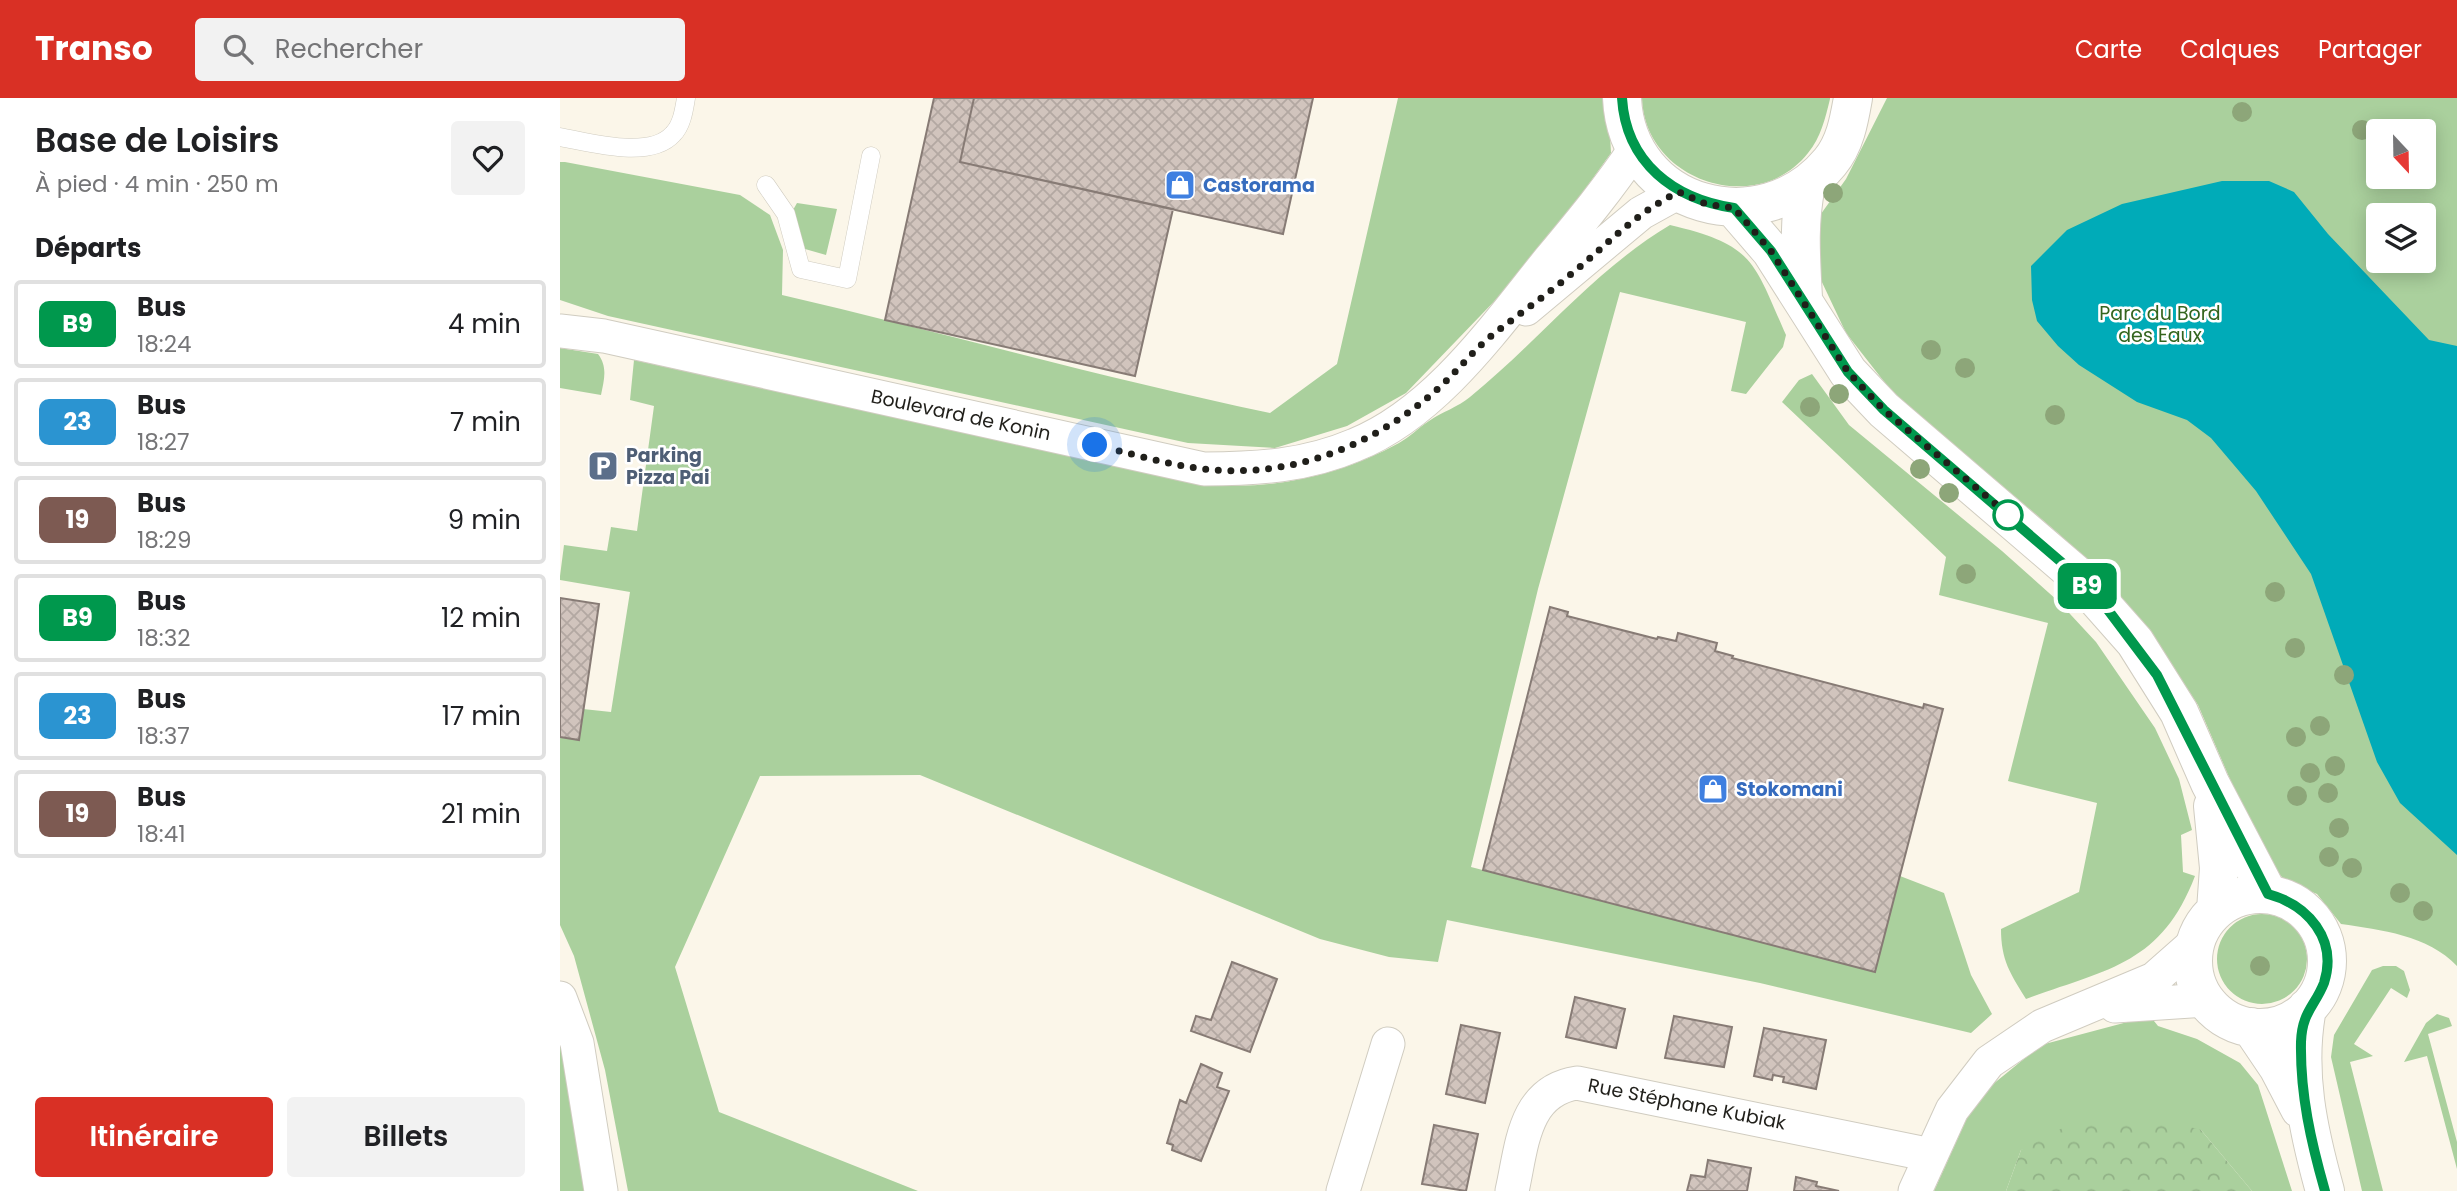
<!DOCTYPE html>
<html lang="fr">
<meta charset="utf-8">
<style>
:root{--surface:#fff;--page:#f2f2f2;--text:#202124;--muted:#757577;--line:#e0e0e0;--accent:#d93025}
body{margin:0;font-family:Poppins,sans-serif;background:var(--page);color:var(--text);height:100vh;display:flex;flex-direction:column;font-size:26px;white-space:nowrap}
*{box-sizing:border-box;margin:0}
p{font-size:23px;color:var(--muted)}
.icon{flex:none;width:38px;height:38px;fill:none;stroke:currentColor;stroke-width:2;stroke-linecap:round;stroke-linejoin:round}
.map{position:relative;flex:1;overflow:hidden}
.side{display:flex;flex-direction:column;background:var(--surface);width:560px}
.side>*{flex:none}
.badge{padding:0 14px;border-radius:10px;font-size:24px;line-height:46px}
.needle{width:46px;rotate:158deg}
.buttons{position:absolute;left:1806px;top:21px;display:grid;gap:14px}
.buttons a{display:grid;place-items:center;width:70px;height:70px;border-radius:7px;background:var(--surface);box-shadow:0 4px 18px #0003;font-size:35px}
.you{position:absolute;width:35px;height:35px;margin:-18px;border:5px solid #fff;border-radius:50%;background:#1a73e8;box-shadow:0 0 0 10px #1a73e833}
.map>.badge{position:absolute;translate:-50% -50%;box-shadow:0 0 0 4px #fff}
h2{padding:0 35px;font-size:26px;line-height:63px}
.round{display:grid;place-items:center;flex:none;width:74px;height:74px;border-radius:7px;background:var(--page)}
.headline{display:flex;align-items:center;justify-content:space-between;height:119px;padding:0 35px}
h1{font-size:33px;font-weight:600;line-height:52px}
.primary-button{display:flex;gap:14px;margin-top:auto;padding:14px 35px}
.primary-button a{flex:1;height:80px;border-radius:7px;background:var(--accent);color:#fff;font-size:28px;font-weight:600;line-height:80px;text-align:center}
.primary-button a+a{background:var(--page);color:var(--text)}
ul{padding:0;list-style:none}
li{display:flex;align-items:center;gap:21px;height:88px;margin:0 14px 10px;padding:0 21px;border:4px solid var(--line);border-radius:7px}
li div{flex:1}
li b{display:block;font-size:26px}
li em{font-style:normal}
li .badge{min-width:77px;font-weight:700;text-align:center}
header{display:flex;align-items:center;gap:42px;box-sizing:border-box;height:98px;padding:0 35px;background:var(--accent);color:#fff}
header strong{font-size:33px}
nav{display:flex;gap:38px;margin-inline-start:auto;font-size:24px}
.search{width:490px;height:63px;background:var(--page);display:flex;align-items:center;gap:18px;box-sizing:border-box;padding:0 24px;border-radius:7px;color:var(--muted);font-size:26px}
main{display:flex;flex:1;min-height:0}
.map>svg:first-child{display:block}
</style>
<header>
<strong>Transo</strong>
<div class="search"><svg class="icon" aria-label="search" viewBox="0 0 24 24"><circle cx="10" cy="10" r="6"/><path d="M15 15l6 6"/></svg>Rechercher</div>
<nav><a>Carte</a><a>Calques</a><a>Partager</a></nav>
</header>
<main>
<section class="side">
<div class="headline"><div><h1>Base de Loisirs</h1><p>À pied · 4 min · 250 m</p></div><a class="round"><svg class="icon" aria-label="heart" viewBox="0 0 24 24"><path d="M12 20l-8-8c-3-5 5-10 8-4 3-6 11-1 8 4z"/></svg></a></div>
<h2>Départs</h2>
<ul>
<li><span class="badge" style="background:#00984d;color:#fff">B9</span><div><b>Bus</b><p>18:24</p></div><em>4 min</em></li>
<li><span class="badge" style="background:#2b94d1;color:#fff">23</span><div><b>Bus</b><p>18:27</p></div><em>7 min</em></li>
<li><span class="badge" style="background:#7d5a52;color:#fff">19</span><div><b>Bus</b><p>18:29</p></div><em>9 min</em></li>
<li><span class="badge" style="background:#00984d;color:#fff">B9</span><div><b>Bus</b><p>18:32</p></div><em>12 min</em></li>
<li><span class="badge" style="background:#2b94d1;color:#fff">23</span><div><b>Bus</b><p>18:37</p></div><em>17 min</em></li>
<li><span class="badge" style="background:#7d5a52;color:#fff">19</span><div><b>Bus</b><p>18:41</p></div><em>21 min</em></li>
</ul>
<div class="primary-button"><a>Itinéraire</a><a>Billets</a></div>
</section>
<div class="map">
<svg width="1897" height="1093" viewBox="0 0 1897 1093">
<defs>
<pattern id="forest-crowns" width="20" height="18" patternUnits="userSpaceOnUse" patternTransform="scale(1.75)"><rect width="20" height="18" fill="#aad09d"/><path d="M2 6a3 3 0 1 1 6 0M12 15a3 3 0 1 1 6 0" fill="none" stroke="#92b287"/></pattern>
<pattern id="building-cross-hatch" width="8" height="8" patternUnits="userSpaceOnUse" patternTransform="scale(1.75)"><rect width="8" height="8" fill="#d1c4bd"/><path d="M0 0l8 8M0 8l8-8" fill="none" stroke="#b3a8a2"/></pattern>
</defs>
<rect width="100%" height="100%" fill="#fbf6e9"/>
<path fill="#aad09d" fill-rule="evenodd" d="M838 0H1048L1051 55 975 161 846 295 787 328 715 350 628 345 48 218 0 202V64H5L180 97 210 117 223 152 222 197C385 235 546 281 710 315L777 266Z
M1082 0H1270V1C1265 21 1261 39 1248 55 1196 121 1084 82 1082 0Z
M1327 0H1897V868C1868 837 1821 832 1781 826L1757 796 1726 783 1711 768 1697 744 1638 607 1613 569 1530 467 1499 436 1333 295 1286 235 1260 180 1258 120 1286 81ZM1818 33H1864V79H1818ZM1818 117H1864V163H1818Z
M237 105 277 111 266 157 245 151 233 112Z
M1110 127C1195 147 1193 163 1226 237L1223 249 1186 296 1171 293 1186 224 1060 194 978 491 911 769 1315 874 1340 778 1384 795 1411 877 1432 916 1411 935 1200 885 887 822 878 864 829 859 760 841 360 677 200 678 115 869 159 1014 358 1093H68L45 972 14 858 0 827V639L19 642 23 611 51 614 70 494 0 482V478L4 447 47 453 51 429 77 433 94 308 70 302 74 262 624 383C698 396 773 381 839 345 850 339 858 330 869 323 882 314 898 309 910 299 979 243 1033 173 1110 127Z
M0 250 38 256C48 269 44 282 41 297L0 290Z
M1252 276 1289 327 1442 453 1498 503 1536 544 1595 630 1619 681 1632 732 1621 737 1623 774 1635 778C1601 867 1547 871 1466 901 1450 875 1441 862 1441 831L1519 794 1537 705 1448 683 1488 525 1379 497 1386 459 1222 304 1239 282Z
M1657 861a45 45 0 1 1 90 0a45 45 0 1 1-90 0Z
M1823 868H1836L1844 873 1850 892 1847 900 1831 890 1794 946 1813 958 1790 964 1823 1093H1802L1771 959 1774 937 1812 872Z
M1877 916 1889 920 1892 928 1868 936 1897 1044V1071L1867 958 1844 964 1866 925Z
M1590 918 1598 928 1637 941 1680 965 1698 987 1732 1093H1692L1641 1032 1461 1052 1446 1093H1374L1416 1000 1481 947Z
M0 941 30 1093H0Z"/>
<path fill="url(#forest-crowns)" d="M1598 1020 1641 1032 1692 1093H1446L1461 1052 1508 1027Z"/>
<path fill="#00abb8" d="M1662 83H1709L1734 94 1768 136 1869 242 1897 248V757L1840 705 1817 664 1751 476 1696 393 1651 340 1627 322 1577 304 1519 267 1498 248 1477 223 1472 202 1471 168 1507 132 1562 106Z"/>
<path fill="url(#building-cross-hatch)" stroke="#877b75" stroke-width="2" d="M374 0H414L400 64 613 111 575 278 325 222Z
M414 0H753L723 136 400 64Z
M0 500 39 506 19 642 0 639Z
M990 509 1008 514 1007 518 1097 541 1098 539 1116 543 1118 535 1157 545 1155 553 1173 558 1172 560 1363 610 1364 606 1383 611 1315 874 923 772Z
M672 864 717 881 690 954 631 933 636 918 651 922Z
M1015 899 1065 911 1056 950 1006 939Z
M1114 918 1172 929 1164 969 1105 960Z
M901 927 940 935 925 1005 886 996Z
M1204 930 1266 942 1256 991 1223 984 1224 979 1213 977 1212 982 1194 978Z
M641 966 662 975 657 989 669 993 641 1063 612 1052 613 1047 607 1045 620 1002 626 1005Z
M874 1027 918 1036 906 1093 862 1086Z
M1148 1062 1191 1070 1187 1093H1127L1131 1077 1145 1079Z
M1236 1079 1257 1084 1256 1088 1279 1093H1234Z"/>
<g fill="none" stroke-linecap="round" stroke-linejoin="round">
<g stroke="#d0ccc0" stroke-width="19">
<path id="lane" d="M0 39C29 44 90 62 113 36 122 27 124 12 126 0
M206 87 226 116 241 171 287 181 311 58"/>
</g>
<g stroke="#d0ccc0" stroke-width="35">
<path id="street" d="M966 211 1081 115 1119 94
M0 233 44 238 644 371C697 371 746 368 795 347 877 314 937 226 990 161 1020 125 1049 90 1075 51
M0 900 17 945 41 1093
M1555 908 1646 902
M783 1093 828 946
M952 1093C962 1049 963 993 1017 985L1371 1057
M1355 1093 1392 1012 1429 964 1482 928 1594 881 1636 844"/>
</g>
<g stroke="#d0ccc0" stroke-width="40">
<path id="secondary" d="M1062 0C1067 110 1202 146 1270 64 1285 46 1289 23 1293 0
M1174 110 1211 153 1288 274 1324 312 1514 475 1575 544 1619 614 1650 685 1708 796
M1243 200C1241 161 1238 126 1246 87
M1653 708 1659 770 1656 812
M1633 863a67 67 0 1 1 134 0a67 67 0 1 1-134 0Z
M1747 910C1735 973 1748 1032 1765 1093
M1691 929 1718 969 1740 1011"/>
</g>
<use href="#lane" stroke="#fff" stroke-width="18"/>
<use href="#street" stroke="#fff" stroke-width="33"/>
<use href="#secondary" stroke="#fff" stroke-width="38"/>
</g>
<g fill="#8da679">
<circle cx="1682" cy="14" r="10"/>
<circle cx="1802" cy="32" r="10"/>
<circle cx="1273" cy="95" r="10"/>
<circle cx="1371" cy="252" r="10"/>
<circle cx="1405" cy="270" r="10"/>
<circle cx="1279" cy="296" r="10"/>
<circle cx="1250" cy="309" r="10"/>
<circle cx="1495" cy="317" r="10"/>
<circle cx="1360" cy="371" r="10"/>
<circle cx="1389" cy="395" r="10"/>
<circle cx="1406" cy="476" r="10"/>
<circle cx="1715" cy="494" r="10"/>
<circle cx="1735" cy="550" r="10"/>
<circle cx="1784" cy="577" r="10"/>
<circle cx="1760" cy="628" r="10"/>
<circle cx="1736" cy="639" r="10"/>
<circle cx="1775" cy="668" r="10"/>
<circle cx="1750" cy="675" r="10"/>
<circle cx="1768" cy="695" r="10"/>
<circle cx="1737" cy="698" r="10"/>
<circle cx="1779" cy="730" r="10"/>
<circle cx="1769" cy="759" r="10"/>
<circle cx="1792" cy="770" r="10"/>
<circle cx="1840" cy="795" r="10"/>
<circle cx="1863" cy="813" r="10"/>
<circle cx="1700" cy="868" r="10"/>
</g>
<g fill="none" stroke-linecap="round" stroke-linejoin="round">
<g stroke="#fff" stroke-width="16">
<path id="line" d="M1062 0C1066 65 1114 101 1174 110L1211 153 1288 274 1324 312 1514 475 1542 504 1597 577 1708 796C1748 807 1778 841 1764 885 1755 908 1742 914 1741 944 1740 996 1751 1044 1765 1093"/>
</g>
<use href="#line" stroke="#00984d" stroke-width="10"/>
<path stroke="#201f1a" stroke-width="7" stroke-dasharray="0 12.6" d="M535 347C570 355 607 367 644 371 733 381 816 347 881 288 898 272 912 254 930 239 956 218 984 199 1010 177 1046 148 1076 114 1119 94L1146 106 1174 110 1211 153 1288 274 1324 312 1451 419 1448 417"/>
</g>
<defs>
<g id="shop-square" transform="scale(1.575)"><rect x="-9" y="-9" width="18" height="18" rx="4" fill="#3f7fe0" stroke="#fff"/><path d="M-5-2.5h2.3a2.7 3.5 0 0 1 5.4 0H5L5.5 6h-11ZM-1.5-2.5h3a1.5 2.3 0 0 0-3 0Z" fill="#fff"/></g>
<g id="parking-square" transform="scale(1.575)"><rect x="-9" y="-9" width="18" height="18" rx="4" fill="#5c6f8a" stroke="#fff"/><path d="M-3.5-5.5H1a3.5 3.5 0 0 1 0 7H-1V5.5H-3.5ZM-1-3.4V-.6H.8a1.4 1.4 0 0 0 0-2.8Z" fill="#fff"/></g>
</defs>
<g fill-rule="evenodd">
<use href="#shop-square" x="620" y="87"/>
<use href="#parking-square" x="43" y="368"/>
<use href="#shop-square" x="1153" y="691"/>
</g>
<circle fill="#fff" stroke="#00984d" stroke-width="3.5" cx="1448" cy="417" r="14"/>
<g text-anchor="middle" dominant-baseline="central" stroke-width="5" stroke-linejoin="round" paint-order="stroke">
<g font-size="19" font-weight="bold" fill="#366cbe" stroke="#fff" text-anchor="start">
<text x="643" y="87">Castorama</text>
<text x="1176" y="691">Stokomani</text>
</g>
<g font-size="19" fill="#33651e" stroke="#fff">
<text x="1600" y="215">Parc du Bord<tspan x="1600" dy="22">des Eaux</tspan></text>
</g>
<g font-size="19" fill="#201f1a" stroke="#fff">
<text transform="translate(401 317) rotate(12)">Boulevard de Konin</text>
<text transform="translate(1127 1006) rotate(11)">Rue Stéphane Kubiak</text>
</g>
<g font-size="19" font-weight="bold" fill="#4e5e75" stroke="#fff" text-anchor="start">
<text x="66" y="357">Parking<tspan x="66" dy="22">Pizza Pai</tspan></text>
</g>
</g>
</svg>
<div class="buttons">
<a><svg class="needle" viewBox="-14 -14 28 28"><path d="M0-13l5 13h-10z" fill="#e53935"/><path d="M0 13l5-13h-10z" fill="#757577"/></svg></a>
<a><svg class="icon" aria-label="layers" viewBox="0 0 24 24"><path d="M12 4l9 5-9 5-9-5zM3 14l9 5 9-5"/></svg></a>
</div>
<div class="you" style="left:535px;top:347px"></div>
<b class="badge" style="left:1527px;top:488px;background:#00984d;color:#fff">B9</b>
</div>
</main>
